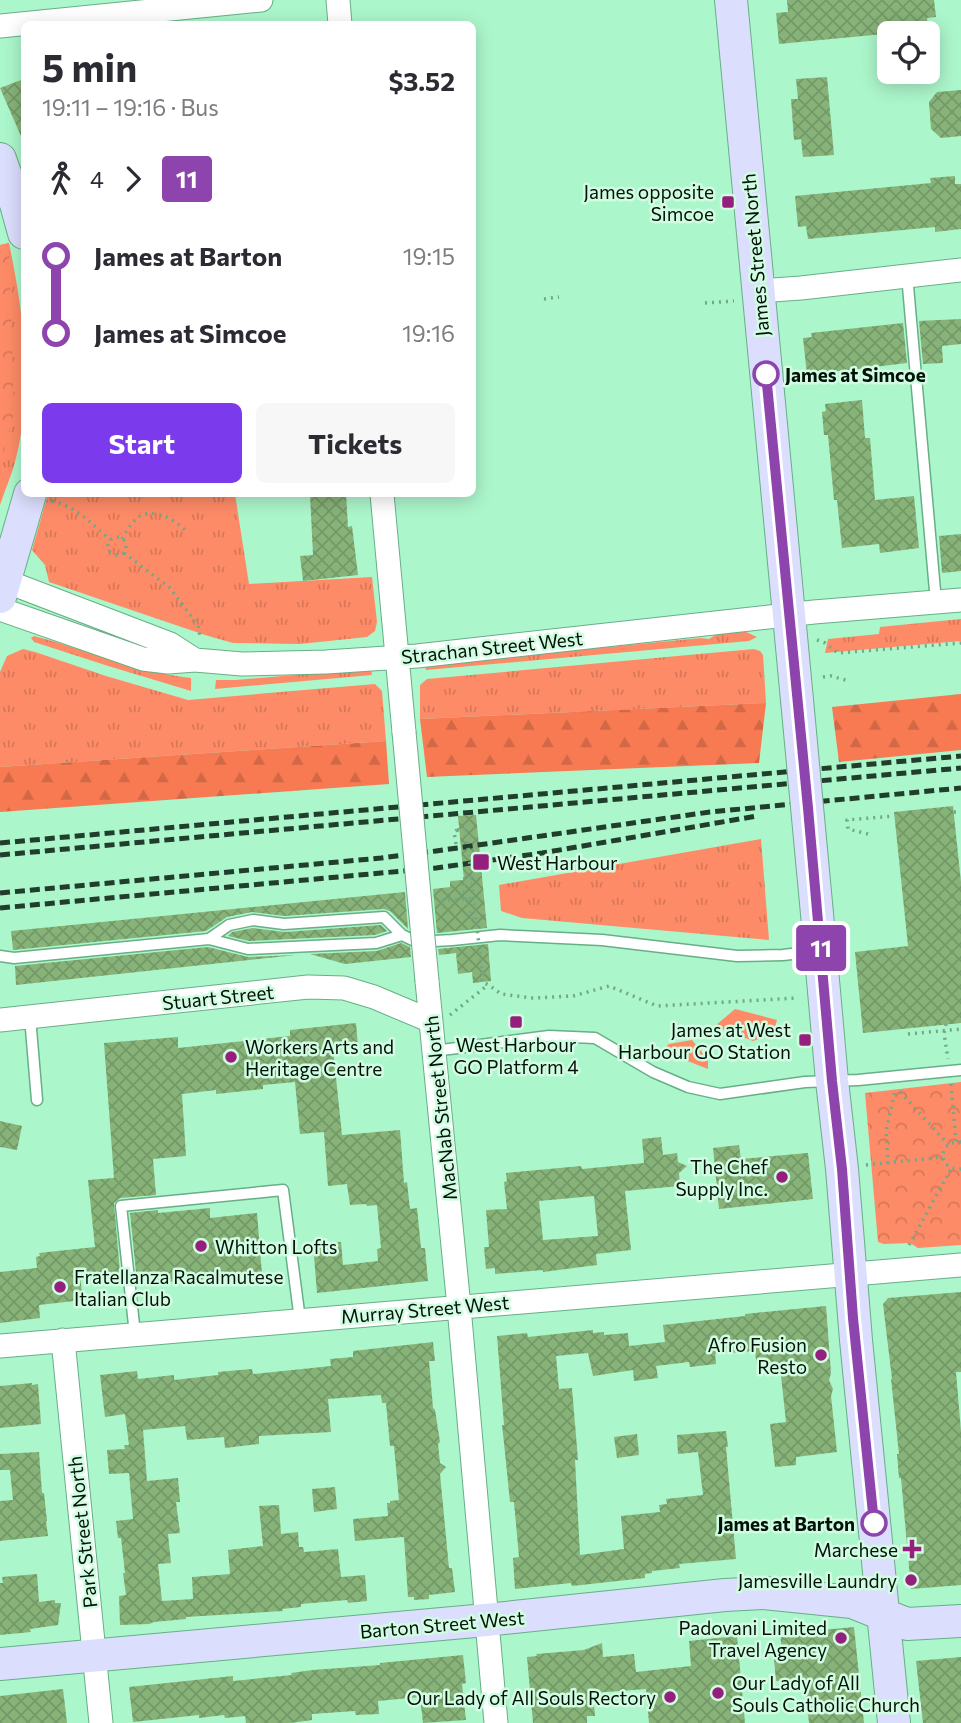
<!DOCTYPE html>
<meta charset="utf-8">
<style>
:root{--surface:#fff;--page:#f7f7f7;--text:#2b2b33;--muted:#7c7c81;--accent:#7c3aed}
body{margin:0;font-family:Commissioner,sans-serif;background:var(--page);color:var(--text);height:100vh;display:flex;flex-direction:column;font-size:26px;white-space:nowrap}
*{box-sizing:border-box;margin:0}
p{font-size:23px;color:var(--muted)}
.icon{flex:none;width:38px;height:38px;fill:none;stroke:currentColor;stroke-width:2;stroke-linecap:round;stroke-linejoin:round}
.map{position:relative;flex:1;overflow:hidden}
.details{position:absolute;left:21px;top:21px;width:455px;height:476px;display:flex;flex-direction:column;background:var(--surface);border-radius:10px;box-shadow:0 4px 18px #0003}
.details>*{flex:none}
.badge{padding:0 14px;border-radius:5px;font-size:24px;line-height:46px}
.fabs{position:absolute;left:877px;top:21px;display:grid;gap:14px}
.fabs a{display:grid;place-items:center;width:63px;height:63px;border-radius:10px;background:var(--surface);box-shadow:0 4px 18px #0003;font-size:35px}
.map>.badge{position:absolute;translate:-50% -50%;box-shadow:0 0 0 4px #fff}
.legs{display:flex;align-items:center;gap:10px;height:77px;padding:0 21px;font-size:23px}
.legs p{margin-inline-start:auto}
.head{display:flex;align-items:center;justify-content:space-between;height:119px;padding:0 21px}
h1{font-size:38px;font-weight:700;line-height:52px}
.primary-button{display:flex;gap:14px;margin-top:auto;padding:14px 21px}
.primary-button a{flex:1;height:80px;border-radius:10px;background:var(--accent);color:#fff;font-size:28px;font-weight:700;line-height:80px;text-align:center}
.primary-button a+a{background:var(--page);color:var(--text)}
ul{padding:0 21px;list-style:none}
li{display:flex;align-items:center;gap:24px;height:77px;font-size:26px}
li i{display:grid;place-items:center;width:10px;height:100%;margin:0 9px;background:currentColor}
li i::after{content:'';width:18px;height:18px;margin:-9px;border:5px solid;border-radius:50%;background:var(--surface)}
li p{margin-inline-start:auto}
li:first-child i{background:linear-gradient(#0000 50%,currentColor 0)}
li:last-child i{background:linear-gradient(currentColor 50%,#0000 0)}
.map>svg:first-child{display:block}
</style>
<div class="map">
<svg width="961" height="1723" viewBox="0 0 961 1723">
<defs>
<pattern id="grass-tufts" width="24" height="20" patternUnits="userSpaceOnUse" patternTransform="scale(1.75)"><rect width="24" height="20" fill="#fe8b67"/><path d="M3 7l-1-3M5 7V3M7 7l1-3M15 17l-1-3M17 17v-4M19 17l1-3" fill="none" stroke="#d87758"/></pattern>
<pattern id="forest-firs" width="22" height="20" patternUnits="userSpaceOnUse" patternTransform="scale(1.75)"><rect width="22" height="20" fill="#f77a52"/><path d="M5 1l3.5 6h-7zM16 11l3.5 6h-7z" fill="#d26846"/></pattern>
<pattern id="park-crowns" width="20" height="18" patternUnits="userSpaceOnUse" patternTransform="scale(1.75)"><rect width="20" height="18" fill="#fe8b67"/><path d="M2 6a3 3 0 1 1 6 0M12 15a3 3 0 1 1 6 0" fill="none" stroke="#d87758"/></pattern>
<pattern id="building-cross-hatch" width="8" height="8" patternUnits="userSpaceOnUse" patternTransform="scale(1.75)"><rect width="8" height="8" fill="#87b379"/><path d="M0 0l8 8M0 8l8-8" fill="none" stroke="#739967"/></pattern>
</defs>
<rect width="100%" height="100%" fill="#acf6cb"/>
<path fill="url(#grass-tufts)" d="M9 243C24 316 35 395 13 469 9 481 4 493 0 505V245Z
M48 494H235L249 584 372 577 377 622 375 631 367 637 300 644 233 643 205 635 49 582 45 565 32 550Z
M961 619V641L825 653 828 639 879 634 880 627Z
M742 630 757 637 749 641 426 670 424 665 701 638 709 639 720 632Z
M34 636C87 650 137 672 191 678V691L105 665 34 642 31 638Z
M23 649 35 652 106 676 188 700 375 684 382 691 386 741 0 767V672L7 656Z
M754 649 760 651 763 655 766 703 420 719V685L427 679Z
M365 669H371L372 675 215 689 216 680H236Z
M761 839 769 940 522 918 501 911 499 885Z"/>
<path fill="url(#forest-firs)" d="M961 694V750L839 762 832 707Z
M766 703 759 763 427 777 420 719Z
M386 741 389 784 0 812V767Z"/>
<path fill="url(#park-crowns)" d="M9 243 14 413 0 466V245Z
M961 1082V1245L918 1248 910 1243 884 1244 878 1242 865 1093Z"/>
<path fill="#fe8b67" d="M735 1009 777 1020 773 1034 753 1041 715 1026Z
M692 1040 708 1060V1069L662 1051 669 1044Z"/>
<path fill="url(#building-cross-hatch)" fill-rule="evenodd" d="M787 0H934L936 17 927 18 928 27 893 30 894 33 779 44 776 13 788 12Z
M827 77 834 155 803 157 801 139 794 140 791 99H798L796 79Z
M24 79V143L0 88Z
M961 90V136L941 138 931 129 929 102 937 92Z
M955 176V184H961V229L935 232V227L808 239 806 226 798 227 795 196 931 183 930 178Z
M961 319V344L942 346 943 363 923 364 919 321Z
M903 323 907 363 807 375 803 338 812 337 811 333Z
M862 400 865 438H870L875 500 914 496 919 548 880 553 879 544 842 548 837 500H834L828 435H824L822 412 826 411 825 404Z
M310 494H346L348 527 352 526 358 575 303 581 300 556 313 555Z
M961 534V571L942 573 939 536Z
M953 806 961 882V1023L863 1033 855 952 908 946 894 812Z
M476 815 487 928 437 933 433 889 450 887V881L464 880 458 816Z
M405 892 408 929 390 911 384 909 284 916 252 912 227 917 206 931 13 950 11 931Z
M381 925 387 931 375 935 249 941 228 936 232 932 253 928 285 932Z
M401 943 410 947 411 957 345 964 310 954 377 951Z
M488 944 491 981 473 983 472 972 458 974 456 953 439 955 438 949Z
M208 947 248 957 296 955 16 985 15 966Z
M356 1023 358 1046 333 1049 342 1135 400 1130 404 1183 407 1182 410 1209 417 1208 421 1248H425L428 1281 317 1293 313 1244 341 1242 343 1265 378 1261 377 1249 381 1248 377 1205 367 1206 366 1204 350 1205 347 1184 328 1186 324 1132 300 1134 295 1082 263 1085V1089L216 1094V1090L182 1094 186 1156 153 1159 156 1195 120 1198 114 1203 120 1273 80 1277 83 1300 39 1305 40 1318 0 1323V1272L37 1268 36 1257 40 1256 39 1253 95 1247 88 1180 114 1178 104 1043 178 1037V1048L290 1036V1030Z
M0 1121 22 1126 17 1150 0 1147Z
M661 1137 663 1155 677 1153 678 1162 687 1166 679 1173 680 1186 625 1191 631 1250 596 1254 597 1265 543 1272V1270L495 1274V1268L486 1269 484 1247H489L486 1210 507 1209 504 1182 507 1181 506 1173 581 1166 582 1169 644 1163 642 1139ZM594 1196 598 1236 543 1240 539 1201Z
M739 1145 741 1159 808 1153 813 1199 719 1209 713 1148Z
M210 1208V1218L257 1213 262 1274 147 1284V1277H139V1271L136 1272 130 1213 158 1210V1213Z
M961 1292V1372H956L961 1431V1585L911 1589 901 1478H899L897 1454H899L891 1379H892L883 1304 888 1298Z
M826 1306 831 1373 829 1380 833 1389 831 1396 837 1452 796 1457V1465L775 1467 770 1424 786 1422 780 1366 757 1368 755 1351 715 1354 716 1364 690 1367 689 1362 656 1366 658 1378 634 1381 633 1370 593 1376 588 1353 556 1356 559 1389 572 1388 578 1460H575L580 1555 624 1549 621 1516 660 1512 659 1505 667 1504 666 1499 703 1495 698 1452 678 1454 677 1435 726 1431 728 1447H726L736 1559 679 1564 680 1568 652 1571V1573L645 1574V1578L572 1586 571 1583 515 1589 513 1558 519 1557 514 1502H510L504 1443 502 1425H504L497 1336 527 1333 528 1337 593 1330V1333L604 1332V1335L628 1333 629 1346 665 1342 663 1325 745 1316V1314Z
M433 1342 435 1361H429L433 1408 435 1410 440 1442 438 1444 440 1463 446 1467 440 1474 449 1568H452L455 1592 429 1595V1599L414 1600V1597H408L404 1537 355 1541 353 1519 388 1516 387 1503H390V1501L399 1500 394 1446H390L386 1403H382L381 1395 328 1399 331 1432 259 1436V1444L225 1448 224 1437 187 1440 185 1426 143 1430 147 1481 178 1478 180 1502H176L180 1533 168 1534 171 1563 158 1564 162 1601 193 1599 192 1577 230 1574 228 1550 263 1546 259 1506 279 1505 281 1534 298 1532 299 1547H303L304 1552 338 1549 341 1577 365 1575 367 1601 348 1603 347 1600 301 1604V1607L282 1609 283 1611 186 1617V1619L154 1622 149 1624 120 1625 119 1596 126 1595 123 1573H125L121 1538H118L116 1521 133 1519 129 1473 109 1474 107 1450 125 1449 124 1445H129L125 1414 105 1417 100 1375 137 1371 138 1379 174 1375V1380L218 1375V1372L252 1369 253 1374 331 1366 330 1359 353 1357V1351Z
M32 1383V1385L38 1384 41 1424 0 1428V1386Z
M637 1434 639 1455 617 1458 614 1437Z
M39 1452 42 1493H44L47 1521H46L48 1536 0 1541V1501L13 1500 10 1470H0V1454Z
M335 1487 337 1509 314 1512 312 1489Z
M37 1574 39 1602 55 1600V1603H61L58 1625 30 1629 31 1632 0 1635V1583H3L2 1577Z
M854 1627 864 1723H809L805 1684 798 1685 797 1679 776 1681 774 1659 783 1658 780 1634Z
M737 1636 745 1723H649L646 1689 593 1693 595 1716H587V1723H533L527 1657 537 1656 536 1654 584 1650 602 1643 603 1657 634 1654 636 1672 691 1666 689 1641Z
M463 1655 466 1683 462 1684 466 1720 423 1723 420 1697 378 1701 379 1714 356 1715 355 1711 312 1714V1720L291 1723H246L245 1716 225 1718 224 1715 199 1718V1715L133 1722 129 1687 233 1676V1681L292 1675 291 1673 313 1670 380 1665V1663Z
M961 1657V1723H923L916 1661Z
M63 1689 67 1723H0V1696Z"/>
<g fill="none" stroke-linecap="round" stroke-linejoin="round">
<g stroke="#67af87" stroke-width="13">
<path id="lane" d="M907 275 936 602
M209 939 229 925 253 920 284 924 384 917 402 935 417 942 452 940 500 935 602 940 737 956 783 955 818 951
M0 956 14 958 209 939 248 949 376 943 402 935
M30 1017 37 1100
M434 1051 549 1036 595 1038 653 1072 688 1087 720 1094 805 1082 858 1080 961 1070
M135 1334 121 1206 283 1190 300 1320"/>
</g>
<g stroke="#67af87" stroke-width="25">
<path id="street" d="M338 0 340 24
M0 26 261 0
M758 291 801 288 961 270
M382 494 404 732
M0 579 170 644 195 660
M0 609 143 659 168 662 195 660 242 664 326 662 417 656 814 612 961 600
M427 981 459 1307 496 1723
M0 1020 308 987 344 988 374 997 431 1021
M63 1340 101 1723
M0 1346 961 1265"/>
</g>
<g stroke="#67af87" stroke-width="34">
<path id="secondary" d="M731 0 797 700
M0 159 16 204 24 233
M0 597 30 494
M819 935 832 1081 842 1169 856 1340 894 1723
M0 1664 486 1620 725 1595 764 1593 852 1602 907 1624 961 1621"/>
</g>
<path stroke="#71a888" stroke-width="3.5" stroke-dasharray="2 5" stroke-linecap="butt" d="M544 299 559 297
M705 303 734 301
M52 501C76 507 93 524 110 540
M108 546a9 9 0 1 1 18 0a9 9 0 1 1-18 0Z
M122 539C126 532 132 521 140 516 156 508 175 520 186 531
M124 553 169 587 198 625 200 636
M817 640 825 643 838 653 961 643
M823 677 831 676 849 681
M954 812H961
M868 834 848 829 847 820 894 816
M456 844 454 832 457 830
M472 878 463 879 464 893 473 922
M482 972V982L489 985 501 994 533 998 573 996 609 986 657 1006 797 998
M450 1015 488 985
M946 1024 944 1033 948 1059
M908 1034 961 1029
M951 1084 956 1141
M900 1092 948 1144
M961 1142C938 1140 936 1170 961 1169
M888 1164 886 1132 895 1090
M866 1165 943 1157
M909 1245 951 1169"/>
<use href="#lane" stroke="#fff" stroke-width="10"/>
<use href="#street" stroke="#fff" stroke-width="23"/>
<use href="#secondary" stroke="#dbdefc" stroke-width="32"/>
<path stroke="#213e2c" stroke-width="5" stroke-dasharray="10 5" stroke-linecap="butt" d="M0 843 961 756
M0 855 961 768
M0 893 381 858 436 851 710 812 961 788
M0 908 436 868 542 853 757 816"/>
<g stroke="#67af87" stroke-width="25" stroke-linecap="butt">
<path id="street-bridge" d="M404 732 427 981"/>
</g>
<g stroke="#67af87" stroke-width="34" stroke-linecap="butt">
<path id="secondary-bridge" d="M797 700 819 935"/>
</g>
<path stroke="#71a888" stroke-width="3.5" stroke-dasharray="2 5" stroke-linecap="butt" d="M457 830 466 829 482 972
M441 901 474 898"/>
<use href="#street-bridge" stroke="#fff" stroke-width="23"/>
<use href="#secondary-bridge" stroke="#dbdefc" stroke-width="32"/>
</g>
<g fill="none" stroke-linecap="round" stroke-linejoin="round">
<g stroke="#fff" stroke-width="16">
<path id="line-1" d="M766 374 808 808 832 1081 842 1169 853 1318 874 1523"/>
</g>
<use href="#line-1" stroke="#8e44ad" stroke-width="10"/>
</g>
<g fill="#951f7c" stroke="#d1fce2" stroke-width="2.5">
<rect x="721" y="195" width="14" height="14" rx="3.5"/>
<rect x="472" y="853" width="18" height="18" rx="3.5"/>
<rect x="509" y="1015" width="14" height="14" rx="3.5"/>
<rect x="798" y="1033" width="14" height="14" rx="3.5"/>
<circle cx="231" cy="1057" r="7"/>
<circle cx="782" cy="1177" r="7"/>
<circle cx="201" cy="1246" r="7"/>
<circle cx="60" cy="1287" r="7"/>
<circle cx="821" cy="1355" r="7"/>
<path d="M908.5 1538.5h7v7h7v7h-7v7h-7v-7h-7v-7h7z"/>
<circle cx="911" cy="1580" r="7"/>
<circle cx="841" cy="1638" r="7"/>
<circle cx="718" cy="1693" r="7"/>
<circle cx="670" cy="1697" r="7"/>
</g>
<g fill="#fff" stroke="#8e44ad" stroke-width="3.5">
<circle cx="766" cy="374" r="12"/>
<circle cx="874" cy="1523" r="12"/>
</g>
<g text-anchor="middle" dominant-baseline="central" stroke-width="5" stroke-linejoin="round" paint-order="stroke">
<g font-size="19" fill="#001207" stroke="#d1fce2" text-anchor="end">
<text x="714" y="191">James opposite<tspan x="714" dy="22">Simcoe</tspan></text>
<text x="497" y="862" text-anchor="start">West Harbour</text>
<text x="791" y="1029">James at West<tspan x="791" dy="22">Harbour GO Station</tspan></text>
<text x="516" y="1044" text-anchor="middle">West Harbour<tspan x="516" dy="22">GO Platform 4</tspan></text>
<text x="245" y="1046" text-anchor="start">Workers Arts and<tspan x="245" dy="22">Heritage Centre</tspan></text>
<text x="768" y="1166">The Chef<tspan x="768" dy="22">Supply Inc.</tspan></text>
<text x="215" y="1246" text-anchor="start">Whitton Lofts</text>
<text x="74" y="1276" text-anchor="start">Fratellanza Racalmutese<tspan x="74" dy="22">Italian Club</tspan></text>
<text x="807" y="1344">Afro Fusion<tspan x="807" dy="22">Resto</tspan></text>
<text x="898" y="1549">Marchese</text>
<text x="897" y="1580">Jamesville Laundry</text>
<text x="827" y="1627">Padovani Limited<tspan x="827" dy="22">Travel Agency</tspan></text>
<text x="732" y="1682" text-anchor="start">Our Lady of All<tspan x="732" dy="22">Souls Catholic Church</tspan></text>
<text x="656" y="1697">Our Lady of All Souls Rectory</text>
</g>
<g font-size="19" fill="#001207" stroke="#d1fce2">
<text transform="translate(755 255) rotate(-95)">James Street North</text>
<text transform="translate(492 647) rotate(-6)">Strachan Street West</text>
<text transform="translate(218 997) rotate(-6)">Stuart Street</text>
<text transform="translate(440 1108) rotate(-96)">MacNab Street North</text>
<text transform="translate(425 1309) rotate(-5)">Murray Street West</text>
<text transform="translate(82 1532) rotate(-96)">Park Street North</text>
<text transform="translate(442 1624) rotate(-5)">Barton Street West</text>
</g>
<g font-size="19" font-weight="bold" fill="#001207" stroke="#d1fce2" text-anchor="start">
<text x="785" y="374">James at Simcoe</text>
<text x="855" y="1523" text-anchor="end">James at Barton</text>
</g>
</g>
</svg>
<div class="fabs">
<a><svg class="icon" aria-label="locate" viewBox="0 0 24 24"><circle cx="12" cy="12" r="6"/><path d="M12 2v4M12 18v4M2 12h4M18 12h4"/></svg></a>
</div>
<b class="badge" style="left:821px;top:948px;background:#8e44ad;color:#fff">11</b>
<section class="details">
<div class="head"><div><h1>5 min</h1><p>19:11 – 19:16 · Bus</p></div><b>$3.52</b></div>
<div class="legs"><svg class="icon" aria-label="walk" viewBox="0 0 24 24"><circle cx="13" cy="4" r="2"/><path d="M13 8l-2 6 4 7M11 14l-3 7M7 12l3-4h3l4 4"/></svg>4<svg class="icon" aria-label="forward" viewBox="0 0 24 24"><path d="M9 5l7 7-7 7"/></svg><b class="badge" style="background:#8e44ad;color:#fff">11</b></div>
<ul>
<li><i style="color:#8e44ad"></i><b>James at Barton</b><p>19:15</p></li>
<li><i style="color:#8e44ad"></i><b>James at Simcoe</b><p>19:16</p></li>
</ul>
<div class="primary-button"><a>Start</a><a>Tickets</a></div>
</section>
</div>
